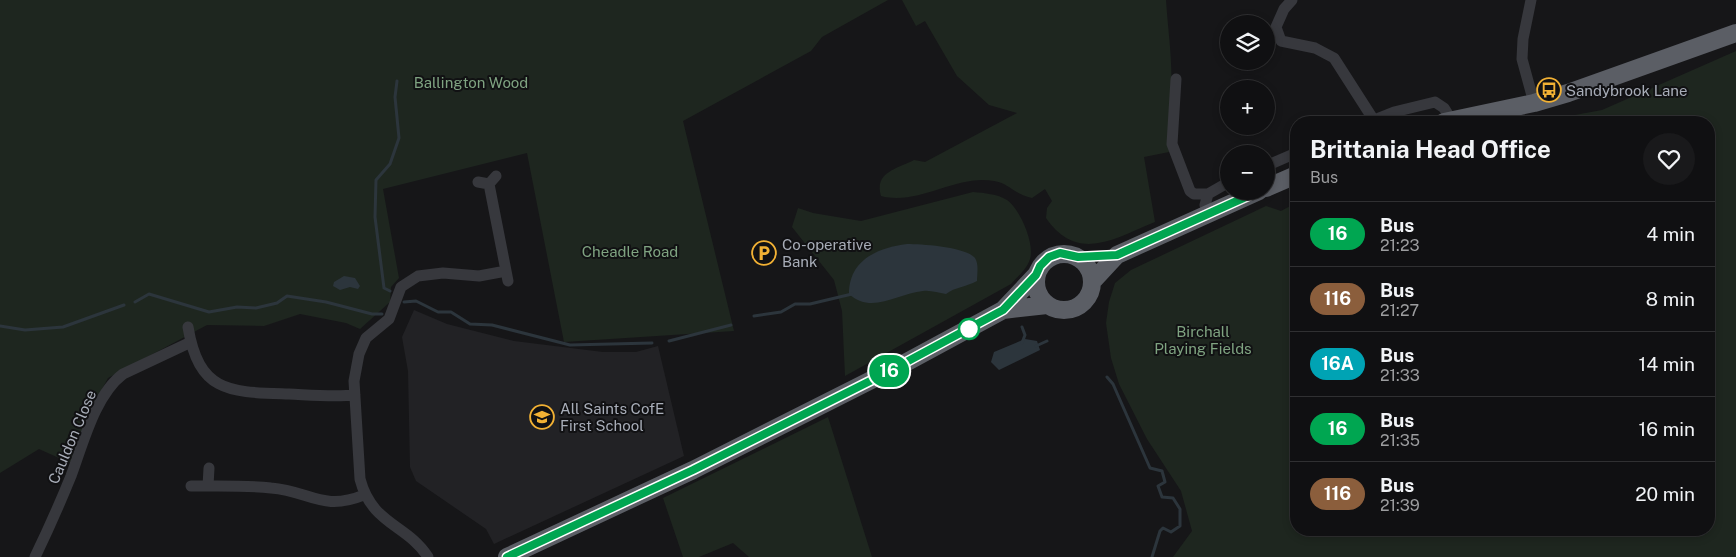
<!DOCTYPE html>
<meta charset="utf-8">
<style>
:root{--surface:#101012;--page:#19191b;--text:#f1f3f6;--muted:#9c9d9f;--line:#303032}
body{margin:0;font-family:"Public Sans",sans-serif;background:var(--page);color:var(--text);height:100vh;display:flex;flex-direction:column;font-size:19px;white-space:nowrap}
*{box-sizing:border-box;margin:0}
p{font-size:16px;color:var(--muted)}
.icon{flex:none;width:28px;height:28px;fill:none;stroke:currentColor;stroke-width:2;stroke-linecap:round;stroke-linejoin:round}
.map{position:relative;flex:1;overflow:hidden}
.panel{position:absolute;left:1290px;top:116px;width:425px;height:420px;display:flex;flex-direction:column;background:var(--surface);border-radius:20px;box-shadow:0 2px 8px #0003,0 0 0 1px var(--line)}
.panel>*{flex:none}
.badge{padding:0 10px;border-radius:16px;font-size:18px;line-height:32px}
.buttons{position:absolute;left:1220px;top:15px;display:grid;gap:10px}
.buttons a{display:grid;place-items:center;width:55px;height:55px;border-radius:50%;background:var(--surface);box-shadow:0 2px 8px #0003,0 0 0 1px var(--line);font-size:25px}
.map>.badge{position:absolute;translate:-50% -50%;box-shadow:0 0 0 2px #fff}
.round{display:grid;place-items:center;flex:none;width:52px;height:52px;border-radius:26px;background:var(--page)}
.headline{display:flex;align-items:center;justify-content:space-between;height:85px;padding:0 20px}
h1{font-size:24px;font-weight:700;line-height:38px}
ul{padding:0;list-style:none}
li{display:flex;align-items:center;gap:15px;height:65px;padding:0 20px;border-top:1px solid var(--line)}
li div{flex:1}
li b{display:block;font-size:19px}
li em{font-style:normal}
li .badge{min-width:55px;font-weight:700;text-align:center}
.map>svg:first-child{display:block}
</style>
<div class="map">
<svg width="1736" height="557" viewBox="0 0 1736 557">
<rect width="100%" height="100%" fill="#161618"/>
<path fill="#222225" d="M414 310 447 324 514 341 603 352H636L658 346 684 456 494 544 486 529 416 481 410 467 408 371 402 337Z"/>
<path fill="#1e261f" d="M0 0H888L822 37 811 51 683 121 734 331 564 342 527 153 383 189 399 278 391 287 390 302 360 329 346 323 300 314 264 326 207 325 108 378 93 406 70 463 39 449 0 473Z
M902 0H1166C1168 31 1173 62 1171 93 1170 113 1168 132 1169 152L1144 157 1155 222C1115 238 1078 264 1046 218L1047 208 1052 201 1045 189 1032 198C1015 195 1009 183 994 181 956 174 919 206 881 196 874 172 897 169 914 160L925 162 1017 113 989 105 957 76 925 21 916 26Z
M1736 51V557H1173L1192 531 1181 491 1147 439 1119 384 1111 358 1106 323 1109 302 1115 283 1131 270 1266 206 1281 211 1296 203V530H1709V122H1537L1602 110Z
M973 192C985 193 997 194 1007 200 1020 209 1035 244 1030 259 1027 269 1018 276 1011 284L845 376 842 311 834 280 792 227 798 208 813 213 861 221Z
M828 417 872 557H749L733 543 699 557H683L663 498Z"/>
<path fill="#2c353c" d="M907 244C922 244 966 247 975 258 979 264 977 274 977 281 966 287 955 287 946 294 938 293 931 290 923 291 898 293 872 315 849 294 849 260 877 248 907 244Z
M344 276 355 278 360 286 358 289 350 287 340 290 333 286 334 282Z
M1025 339 1037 341 1040 350 999 370 991 362 994 352Z"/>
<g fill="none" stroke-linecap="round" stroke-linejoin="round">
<path stroke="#2c353c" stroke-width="3" d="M390 291 384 288 375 217 376 180 390 164 399 138 395 97 397 81
M135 302 149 294 209 312 237 307 256 308 277 303 287 296 326 302 372 314H382
M404 302 416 301 438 312H451L470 324 492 325 570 345 652 343
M754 316 781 312 795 304H810L852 294
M0 326 25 330 63 327 124 305
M1022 327 1025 335 1022 343
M669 341 731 325
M1036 346 1047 341
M1107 377 1113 384 1150 468 1162 471 1165 482 1158 486 1162 497 1173 498 1180 509V526L1171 532 1163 528 1160 531 1152 557"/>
<path stroke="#37383d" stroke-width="11" d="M1292 0 1284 9 1276 27 1281 41 1315 48 1334 58 1375 122
M1531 0 1523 39 1522 59 1534 103
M1176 79 1172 144 1190 191 1194 194H1208
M1369 122 1394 112 1435 102 1444 108 1452 121
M1266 166 1296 153
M478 182 489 184 496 176
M489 184 508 281
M1207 213 1205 205 1208 194 1229 182
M188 327C199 394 231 392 289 394 311 395 333 397 355 395
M191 486C218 486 245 485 271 488 310 491 322 512 364 495
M208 486 209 468
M35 557C48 530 60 503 71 476 83 444 95 395 123 374L191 342
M428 557C407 524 372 525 360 479L354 381 359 354 366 338 389 319 401 287 418 276 443 273 479 276 506 271"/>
<path stroke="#5b5e65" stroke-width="18" d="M1444 122 1534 103 1568 93 1736 33
M1266 188 1296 175
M1036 282a28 28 0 1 1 56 0a28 28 0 1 1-56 0Z
M1092 282 1117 255 1259 191
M1003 310 1047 305
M507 557 693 470 905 363 1003 310 1036 275"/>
</g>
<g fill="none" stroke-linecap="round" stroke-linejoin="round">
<g stroke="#fff" stroke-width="11">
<path id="line" d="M507 557 693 470 886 373 1003 310 1036 275 1040 266 1049 257 1060 253 1078 257 1117 255 1259 191"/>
</g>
<use href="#line" stroke="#00a651" stroke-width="8"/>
</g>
<defs>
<g id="bus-ring" transform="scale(1.25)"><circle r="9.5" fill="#111113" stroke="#f2b134" stroke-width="1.5"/><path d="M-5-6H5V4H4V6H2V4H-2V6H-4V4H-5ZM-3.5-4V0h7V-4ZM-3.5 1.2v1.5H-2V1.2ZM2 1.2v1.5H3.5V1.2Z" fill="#f2b134"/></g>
<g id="parking-ring" transform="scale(1.25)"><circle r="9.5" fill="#111113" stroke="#f2b134" stroke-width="1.5"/><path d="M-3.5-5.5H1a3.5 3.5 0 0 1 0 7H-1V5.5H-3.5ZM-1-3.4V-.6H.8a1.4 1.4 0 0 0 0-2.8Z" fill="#f2b134"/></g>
<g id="school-ring" transform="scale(1.25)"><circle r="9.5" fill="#111113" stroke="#f2b134" stroke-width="1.5"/><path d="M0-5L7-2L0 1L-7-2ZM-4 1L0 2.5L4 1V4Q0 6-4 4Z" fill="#f2b134"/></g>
</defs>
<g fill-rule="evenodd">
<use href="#bus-ring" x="1549" y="90"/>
<use href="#parking-ring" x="764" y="253"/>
<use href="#school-ring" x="542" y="417"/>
</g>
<circle fill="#fff" stroke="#00a651" stroke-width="2.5" cx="969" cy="329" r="10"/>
<g text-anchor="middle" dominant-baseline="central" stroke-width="4" stroke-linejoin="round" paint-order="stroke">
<g font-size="15" fill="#7fa381" stroke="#111113">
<text x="471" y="82">Ballington Wood</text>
<text x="630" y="251">Cheadle Road</text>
<text x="1203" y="331">Birchall<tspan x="1203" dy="17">Playing Fields</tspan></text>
</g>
<g font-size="15" fill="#a8adb8" stroke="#111113" text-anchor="start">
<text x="1566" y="90">Sandybrook Lane</text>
<text x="782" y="244">Co-operative<tspan x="782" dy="17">Bank</tspan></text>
<text x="560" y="408">All Saints CofE<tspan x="560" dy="17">First School</tspan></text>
</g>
<g font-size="15" fill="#a8adb8" stroke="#111113">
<text transform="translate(72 437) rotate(-67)">Cauldon Close</text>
</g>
</g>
</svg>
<div class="buttons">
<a><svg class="icon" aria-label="layers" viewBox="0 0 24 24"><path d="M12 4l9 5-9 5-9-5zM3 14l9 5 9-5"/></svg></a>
<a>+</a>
<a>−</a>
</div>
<b class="badge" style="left:889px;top:371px;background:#00a651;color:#fff">16</b>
<section class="panel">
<div class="headline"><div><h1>Brittania Head Office</h1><p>Bus</p></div><a class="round"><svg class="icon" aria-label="heart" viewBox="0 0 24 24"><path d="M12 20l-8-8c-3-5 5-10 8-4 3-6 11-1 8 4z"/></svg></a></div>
<ul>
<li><span class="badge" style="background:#00a651;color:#fff">16</span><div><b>Bus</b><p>21:23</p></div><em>4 min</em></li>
<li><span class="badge" style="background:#8b5e3c;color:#fff">116</span><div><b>Bus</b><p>21:27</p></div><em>8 min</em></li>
<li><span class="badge" style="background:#00a3b4;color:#fff">16A</span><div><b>Bus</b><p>21:33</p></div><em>14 min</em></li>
<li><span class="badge" style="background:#00a651;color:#fff">16</span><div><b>Bus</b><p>21:35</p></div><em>16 min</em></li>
<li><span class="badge" style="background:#8b5e3c;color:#fff">116</span><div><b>Bus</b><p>21:39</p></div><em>20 min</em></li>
</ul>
</section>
</div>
